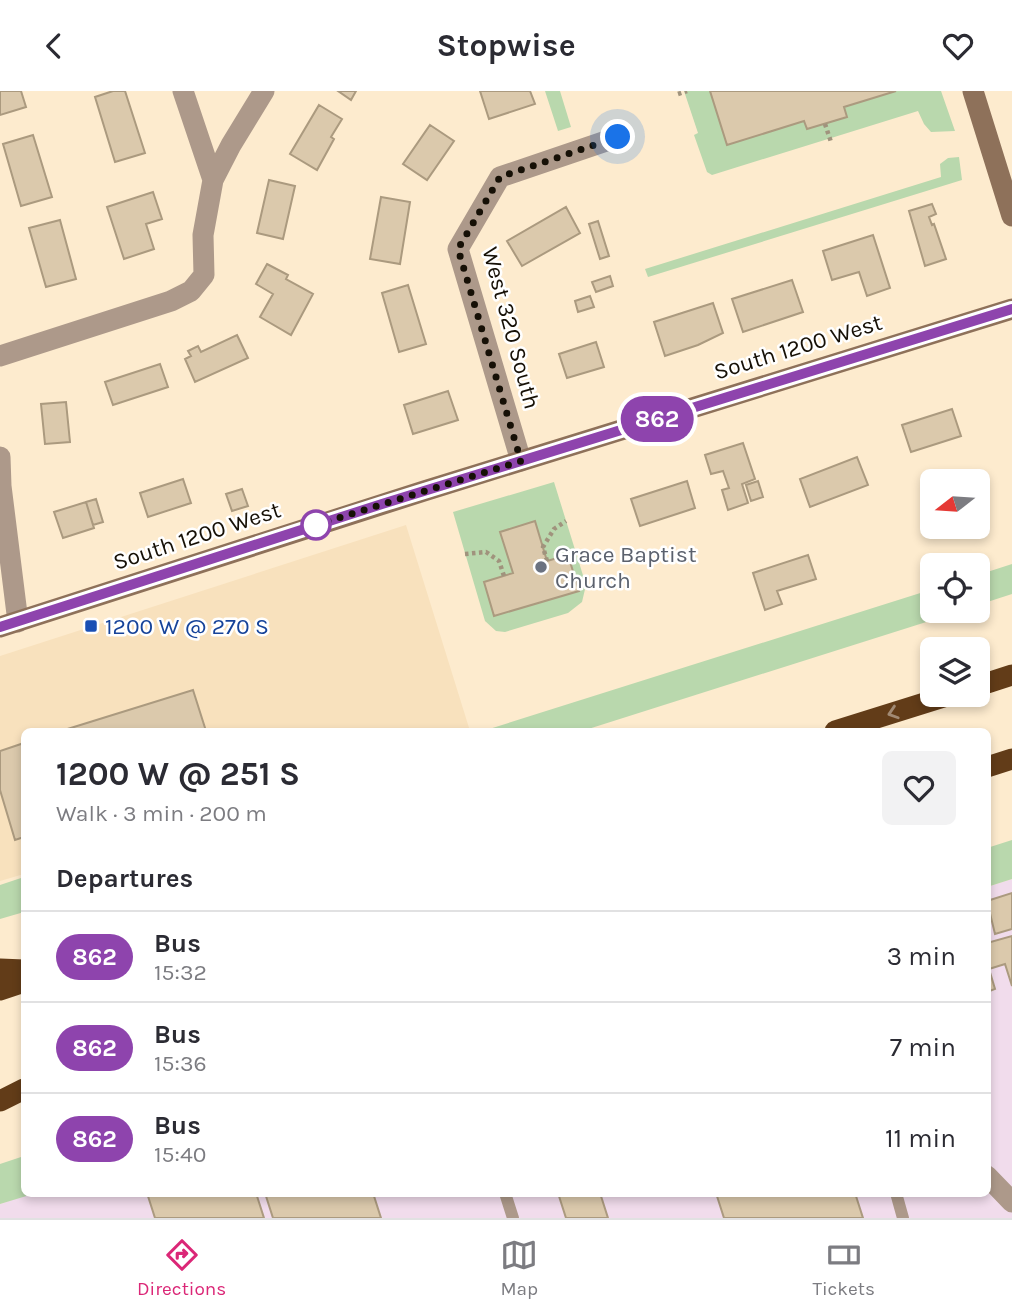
<!DOCTYPE html>
<meta charset="utf-8">
<style>
:root{--surface:#fff;--page:#f2f2f3;--text:#2b2b33;--muted:#7c7c81;--line:#e1e1e2;--accent:#db2777}
body{margin:0;font-family:Karla,sans-serif;background:var(--page);color:var(--text);height:100vh;display:flex;flex-direction:column;font-size:26px;white-space:nowrap}
*{box-sizing:border-box;margin:0}
p{font-size:23px;color:var(--muted)}
.icon{flex:none;width:38px;height:38px;fill:none;stroke:currentColor;stroke-width:2;stroke-linecap:round;stroke-linejoin:round}
.map{position:relative;flex:1;overflow:hidden}
.panel{position:absolute;left:21px;top:637px;width:970px;height:469px;display:flex;flex-direction:column;background:var(--surface);border-radius:10px;box-shadow:0 4px 10px #0003}
.panel>*{flex:none}
.badge{padding:0 14px;border-radius:23px;font-size:24px;line-height:46px}
.needle{width:46px;rotate:253deg}
.controls{position:absolute;left:920px;top:378px;display:grid;gap:14px}
.controls a{display:grid;place-items:center;width:70px;height:70px;border-radius:10px;background:var(--surface);box-shadow:0 4px 10px #0003;font-size:35px}
.you{position:absolute;width:35px;height:35px;margin:-18px;border:5px solid #fff;border-radius:50%;background:#1a73e8;box-shadow:0 0 0 10px #1a73e833}
.map>.badge{position:absolute;translate:-50% -50%;box-shadow:0 0 0 4px #fff}
h2{padding:0 35px;font-size:26px;line-height:63px}
.round{display:grid;place-items:center;flex:none;width:74px;height:74px;border-radius:10px;background:var(--page)}
.head{display:flex;align-items:center;justify-content:space-between;height:119px;padding:0 35px}
h1{font-size:33px;font-weight:700;line-height:52px}
ul{padding:0;list-style:none}
li{display:flex;align-items:center;gap:21px;height:91px;padding:0 35px;border-top:2px solid var(--line)}
li div{flex:1}
li b{display:block;font-size:26px}
li em{font-style:normal}
li .badge{min-width:77px;font-weight:700;text-align:center}
header{display:flex;justify-content:space-between;align-items:center;height:91px;padding:0 35px;background:var(--surface);font-size:32px;font-weight:700}
.dock{display:flex;justify-content:space-around;align-items:center;height:98px;border-top:2px solid var(--line);background:var(--surface);font-size:19px;color:var(--muted)}
.dock a{display:grid;justify-items:center;gap:4px}
.dock .on{color:var(--accent)}
.map>svg:first-child{display:block}
</style>
<header><svg class="icon" aria-label="back" viewBox="0 0 24 24"><path d="M15 5l-7 7 7 7"/></svg>Stopwise<svg class="icon" aria-label="heart" viewBox="0 0 24 24"><path d="M12 20l-8-8c-3-5 5-10 8-4 3-6 11-1 8 4z"/></svg></header>
<div class="map">
<svg width="1012" height="1127" viewBox="0 0 1012 1127">
<rect width="100%" height="100%" fill="#fdebce"/>
<path fill="#f8e1bd" d="M406 434 470 640H24V783L0 790V565Z"/>
<path fill="#f1dcec" d="M1012 788V1127H0V1113L33 1102H987V796Z"/>
<path fill="#b9d8ad" d="M545 0H560L571 36 558 40Z
M684 0H941L955 40 931 41 924 33 918 20 712 84 707 81 694 44 698 42Z
M959 66 962 89 648 186 645 178 941 86 940 73 948 67Z
M554 391 586 494 582 511 568 522 505 541 496 540 485 530 453 421Z
M1012 473V503L978 514V484Z
M933 498V520H961L582 640H483Z
M1012 749V788L987 796V757Z
M24 786V821L0 828V794Z
M24 1065V1102L33 1103 0 1113V1073Z"/>
<path fill="#dbc9ac" stroke="#ab9a7f" stroke-width="2" d="M0 0H21L26 16 0 24Z
M113 0H125L145 62 115 71 95 6Z
M338 0H356L351 9Z
M480 0H530L535 13 489 28Z
M710 0H896L844 16 847 26 807 38 804 30 727 54Z
M319 14 342 28 331 46 334 48 317 79 290 63Z
M430 34 454 50 427 89 403 73Z
M33 44 52 106 21 115 3 53Z
M269 89 295 95 283 148 257 142Z
M153 101 162 128 146 133 154 158 124 168 107 116Z
M381 106 410 111 400 173 370 168Z
M932 113 936 123 929 126 932 134 934 133 946 168 925 175 909 120Z
M566 116 580 142 522 175 507 150Z
M60 129 76 188 46 196 29 137Z
M598 130 609 165 600 168 589 133Z
M873 144 890 197 867 205 859 181 832 189 823 160Z
M267 173 288 184 286 188 313 203 291 244 260 226 273 203 256 193Z
M610 185 613 195 596 201 592 191Z
M792 189 803 221 743 241 732 208Z
M408 194 426 253 399 261 382 202Z
M590 205 594 216 578 221 575 210Z
M713 212 723 242 698 254 665 265 654 231Z
M237 244 248 267 195 291 185 268 191 265 188 260 198 255 201 261Z
M596 251 604 276 567 287 559 263Z
M160 273 168 296 113 314 105 291Z
M448 300 458 329 413 343 404 314Z
M66 311 70 351 45 353 41 313Z
M952 318 961 345 911 361 902 334Z
M743 352 755 388 742 393 748 412 728 419 722 399 729 397 723 380 711 383 705 364Z
M857 366 868 394 810 416 800 388Z
M183 388 191 412 148 426 140 402Z
M687 390 695 417 640 435 631 408Z
M758 390 763 406 751 410 746 394Z
M242 398 248 415 232 420 226 403Z
M96 408 103 431 93 434 86 411Z
M86 411 94 437 63 447 54 421Z
M535 430 547 470 568 464 579 500 494 525 484 491 513 482 500 441Z
M808 464 816 488 777 500 782 513 765 519 753 482Z
M193 599 206 640H61Z
M24 652V746L15 749 0 699V660Z
M1012 802V838L995 843 987 810Z
M1012 845V895L1005 873 989 878 995 898 987 901V852Z
M147 1102H256L264 1127H155Z
M265 1102H373L381 1127H273Z
M558 1102H600L608 1127H566Z
M716 1102H855L863 1127H724Z"/>
<g fill="none" stroke-linecap="round" stroke-linejoin="round">
<path stroke="#a0937d" stroke-width="4.5" stroke-dasharray="3.5 3.5" stroke-linecap="butt" d="M678 3 687 0
M825 33 831 51
M465 463 486 461 499 470 504 485
M547 470 543 456 554 438 566 430"/>
<path stroke="#ad998a" stroke-width="12" d="M505 1102 513 1127
M896 1102 903 1127"/>
<path stroke="#ad998a" stroke-width="21" d="M183 0 213 89
M0 265 171 210 191 200 204 184 203 144 213 89 231 54 264 0
M0 366 1 395 18 531
M521 370 458 158 500 86 618 46
M987 1085 1012 1111"/>
<path stroke="#8e715a" stroke-width="21" d="M973 0 1012 125
M0 536 424 400 1012 218"/>
<path stroke="#623c18" stroke-width="21" d="M978 595 1012 584
M835 640 950 604
M987 676 1012 668
M0 878 24 879
M0 899 24 891
M0 1010 24 998"/>
</g>
<defs><path id="oneway-chevron" d="M-2-3.5L2.5 0L-2 3.5" fill="none" stroke-width="1.6" stroke-linecap="round" stroke-linejoin="round" transform="scale(1.75)"/></defs>
<use stroke="#a18a74" href="#oneway-chevron" transform="translate(893 622) rotate(162)"/>
<g fill="none" stroke-linecap="round" stroke-linejoin="round">
<g stroke="#fff" stroke-width="16">
<path id="line" d="M0 536 382 413 1012 218"/>
</g>
<use href="#line" stroke="#8e44ad" stroke-width="10"/>
<path stroke="#161006" stroke-width="7" stroke-dasharray="0 12.6" d="M316 434 521 370 458 158 500 86 618 46"/>
</g>
<circle fill="#fff" stroke="#8e44ad" stroke-width="3.5" cx="316" cy="434" r="14"/>
<circle fill="#6b7280" stroke="#fff" stroke-width="2.5" cx="541" cy="476" r="7"/>
<rect fill="#1a4fb4" stroke="#fff" stroke-width="2.5" x="84" y="528" width="14" height="14" rx="3.5"/>
<g text-anchor="middle" dominant-baseline="central" stroke-width="5" stroke-linejoin="round" paint-order="stroke">
<g font-size="23" fill="#161006" stroke="#fff">
<text transform="translate(511 237) rotate(75)">West 320 South</text>
<text transform="translate(798 256) rotate(-17)">South 1200 West</text>
<text transform="translate(197 445) rotate(-18)">South 1200 West</text>
</g>
<g font-size="23" fill="#5b616d" stroke="#fff" text-anchor="start">
<text x="555" y="463">Grace Baptist<tspan x="555" dy="26">Church</tspan></text>
</g>
<g font-size="23" fill="#164399" stroke="#fff" text-anchor="start">
<text x="105" y="535">1200 W @ 270 S</text>
</g>
</g>
</svg>
<div class="controls">
<a><svg class="needle" viewBox="-14 -14 28 28"><path d="M0-13l5 13h-10z" fill="#e53935"/><path d="M0 13l5-13h-10z" fill="#7c7c81"/></svg></a>
<a><svg class="icon" aria-label="locate" viewBox="0 0 24 24"><circle cx="12" cy="12" r="6"/><path d="M12 2v4M12 18v4M2 12h4M18 12h4"/></svg></a>
<a><svg class="icon" aria-label="layers" viewBox="0 0 24 24"><path d="M12 4l9 5-9 5-9-5zM3 14l9 5 9-5"/></svg></a>
</div>
<div class="you" style="left:618px;top:46px"></div>
<b class="badge" style="left:657px;top:328px;background:#8e44ad;color:#fff">862</b>
<section class="panel">
<div class="head"><div><h1>1200 W @ 251 S</h1><p>Walk · 3 min · 200 m</p></div><a class="round"><svg class="icon" aria-label="heart" viewBox="0 0 24 24"><path d="M12 20l-8-8c-3-5 5-10 8-4 3-6 11-1 8 4z"/></svg></a></div>
<h2>Departures</h2>
<ul>
<li><span class="badge" style="background:#8e44ad;color:#fff">862</span><div><b>Bus</b><p>15:32</p></div><em>3 min</em></li>
<li><span class="badge" style="background:#8e44ad;color:#fff">862</span><div><b>Bus</b><p>15:36</p></div><em>7 min</em></li>
<li><span class="badge" style="background:#8e44ad;color:#fff">862</span><div><b>Bus</b><p>15:40</p></div><em>11 min</em></li>
</ul>
</section>
</div>
<nav class="dock">
<a class="on"><svg class="icon" aria-label="directions" viewBox="0 0 24 24"><path d="M12 3l9 9-9 9-9-9zM9 14v-3h6M13 9l2 2-2 2"/></svg>Directions</a>
<a><svg class="icon" aria-label="map" viewBox="0 0 24 24"><path d="M3 6l6-2 6 2 6-2v14l-6 2-6-2-6 2zM9 4v14M15 6v14"/></svg>Map</a>
<a><svg class="icon" aria-label="tickets" viewBox="0 0 24 24"><path d="M3 7h18v10H3zM15 7v10"/></svg>Tickets</a>
</nav>
